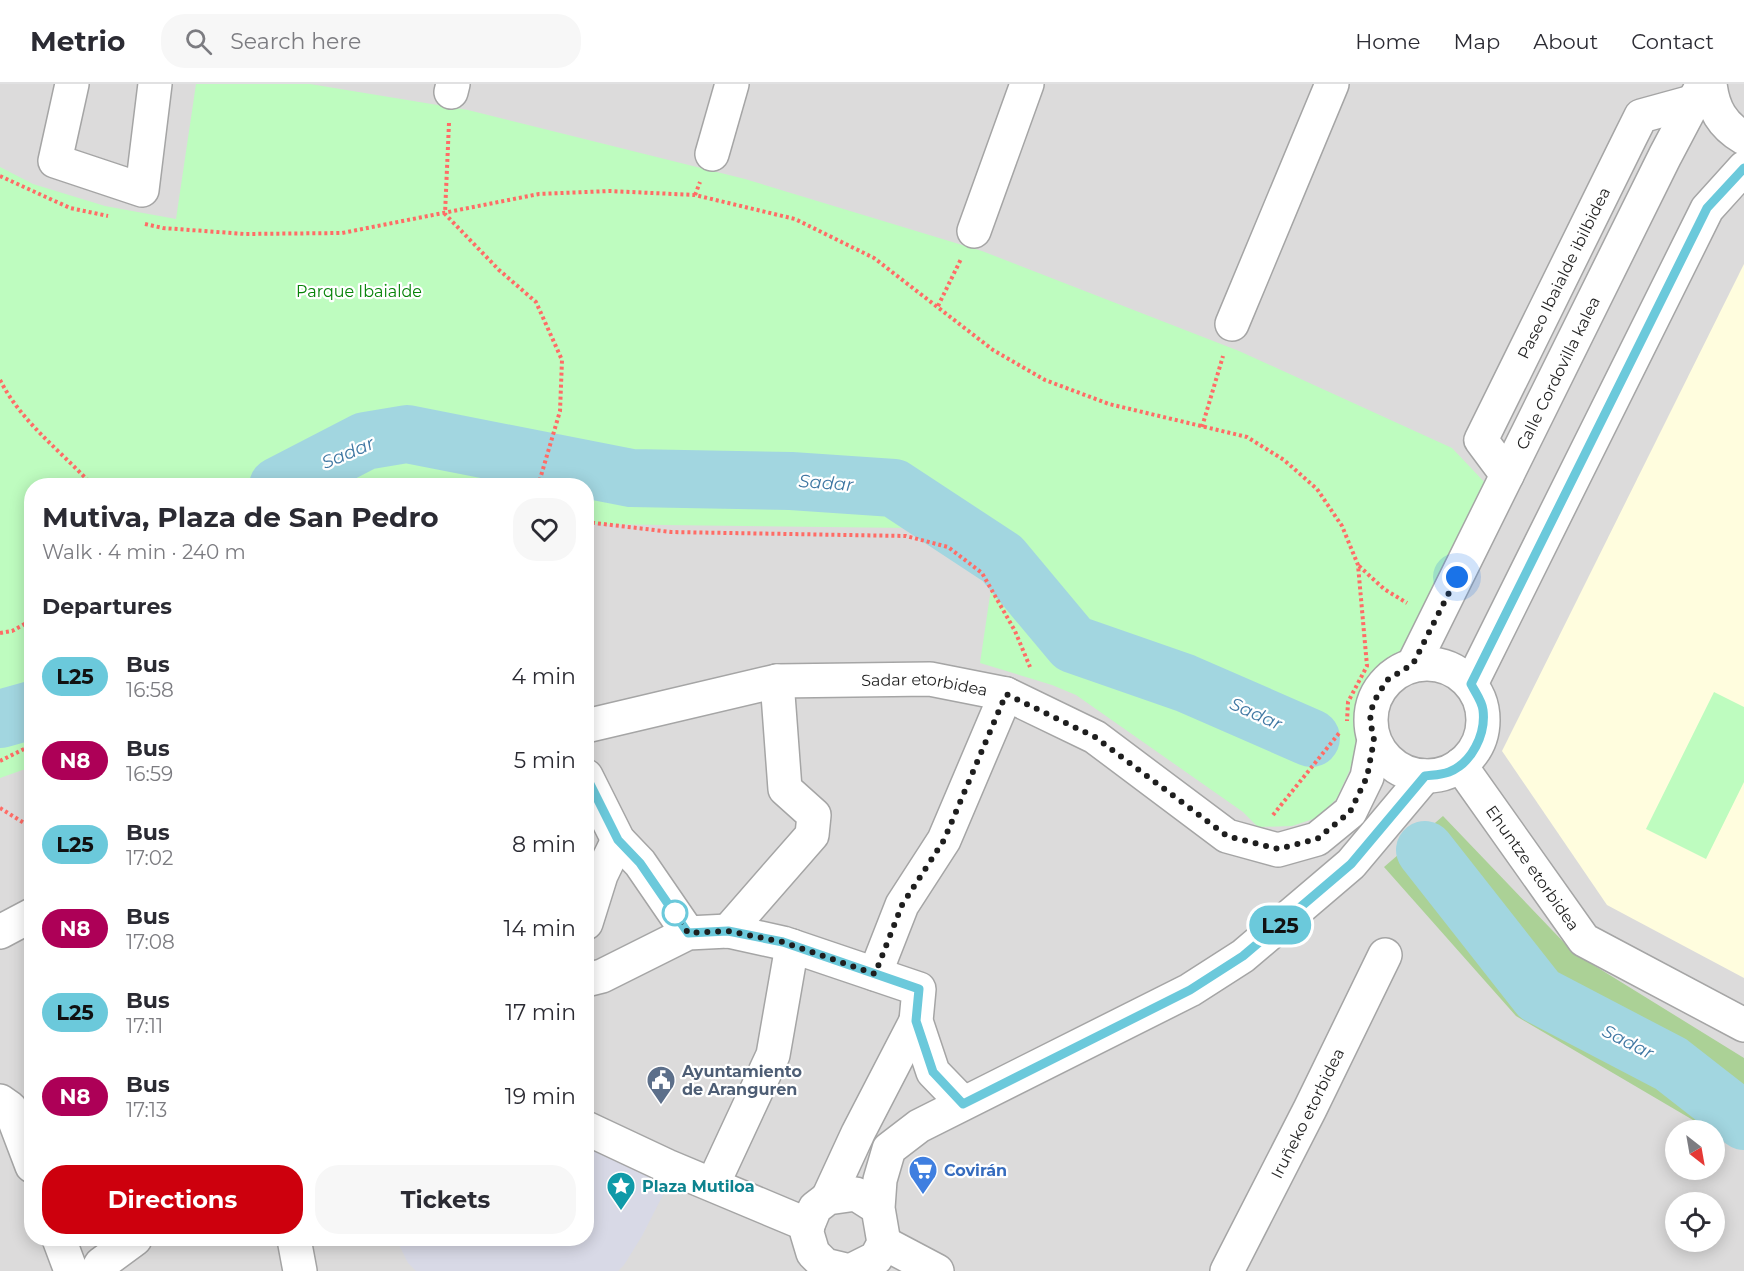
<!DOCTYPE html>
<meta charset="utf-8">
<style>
:root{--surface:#fff;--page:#f7f7f7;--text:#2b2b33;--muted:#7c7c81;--line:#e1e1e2;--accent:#cd000d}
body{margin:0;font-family:Montserrat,sans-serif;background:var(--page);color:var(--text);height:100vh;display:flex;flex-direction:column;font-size:22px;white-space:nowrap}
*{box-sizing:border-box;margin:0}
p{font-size:20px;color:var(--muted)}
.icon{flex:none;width:33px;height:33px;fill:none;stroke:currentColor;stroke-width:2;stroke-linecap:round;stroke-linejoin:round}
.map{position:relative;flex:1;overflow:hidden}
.sheet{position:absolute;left:24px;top:394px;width:570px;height:768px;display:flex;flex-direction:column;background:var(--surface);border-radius:24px;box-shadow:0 3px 15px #0003}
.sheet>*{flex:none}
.badge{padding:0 12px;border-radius:20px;font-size:21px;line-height:39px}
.needle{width:39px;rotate:149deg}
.fabs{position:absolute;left:1665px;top:1036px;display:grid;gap:12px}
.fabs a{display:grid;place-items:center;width:60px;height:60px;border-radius:50%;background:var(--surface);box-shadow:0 3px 15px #0003;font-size:30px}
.you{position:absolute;width:30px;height:30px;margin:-15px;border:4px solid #fff;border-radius:50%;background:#1a73e8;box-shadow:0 0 0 9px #1a73e833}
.map>.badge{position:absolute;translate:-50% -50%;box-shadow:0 0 0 3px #fff}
h2{padding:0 18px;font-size:22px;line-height:54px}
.round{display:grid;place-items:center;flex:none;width:63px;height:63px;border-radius:24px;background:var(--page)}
.summary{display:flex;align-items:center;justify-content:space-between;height:102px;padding:0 18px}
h1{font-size:28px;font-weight:700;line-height:45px}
.cta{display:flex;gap:12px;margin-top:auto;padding:12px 18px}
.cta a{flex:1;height:69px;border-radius:24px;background:var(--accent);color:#fff;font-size:24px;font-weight:700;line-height:69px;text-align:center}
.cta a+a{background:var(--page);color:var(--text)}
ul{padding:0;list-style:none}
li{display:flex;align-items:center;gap:18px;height:84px;padding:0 18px}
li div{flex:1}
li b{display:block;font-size:22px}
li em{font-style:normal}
li .badge{min-width:66px;font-weight:700;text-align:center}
header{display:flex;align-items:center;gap:36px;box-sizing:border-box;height:84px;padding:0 30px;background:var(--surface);border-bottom:2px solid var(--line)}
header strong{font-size:28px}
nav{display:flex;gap:33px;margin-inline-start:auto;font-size:21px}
.search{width:420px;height:54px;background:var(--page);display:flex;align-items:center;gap:15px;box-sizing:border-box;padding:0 21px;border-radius:24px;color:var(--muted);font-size:22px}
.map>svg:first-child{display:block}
</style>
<header>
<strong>Metrio</strong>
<div class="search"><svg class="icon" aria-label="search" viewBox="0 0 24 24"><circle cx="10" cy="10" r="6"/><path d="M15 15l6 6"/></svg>Search here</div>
<nav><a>Home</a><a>Map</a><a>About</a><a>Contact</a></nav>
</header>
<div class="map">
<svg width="1744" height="1187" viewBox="0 0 1744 1187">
<rect width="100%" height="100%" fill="#f0ebe4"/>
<path fill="#dcdbdb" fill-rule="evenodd" d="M0 0H1744V1187H0ZM32 402H586V1155H32ZM1676 1047H1714V1086H1676ZM1676 1119H1714V1158H1676Z"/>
<path fill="#fffdde" d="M1744 180V894L1607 821 1502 667Z"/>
<path fill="#abd196" d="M1443 732 1574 869 1744 974V1066L1516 932 1384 783Z"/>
<path fill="#befcbf" d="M196 0H310L468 26 745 95 982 167 1239 267 1452 364 1490 404 1406 567 1378 587 1361 609 1360 634 1362 652 1352 681 1337 714 1319 733 1292 742 1258 743 1243 728 1076 611 1052 601 980 579 993 491 958 455 909 444 587 440 586 402H32L31 683 0 694V83L33 100 105 122 176 135Z
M1714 608 1744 623V698L1706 775 1646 745Z"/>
<path fill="#d8d9e6" d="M587 1062 663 1097 667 1103 642 1152 624 1181 618 1187H416L408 1179 396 1155H586Z"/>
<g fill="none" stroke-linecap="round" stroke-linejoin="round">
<path stroke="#a2d6e0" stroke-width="58" d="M278 402 365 357 407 350 631 394 791 397 894 404 1002 475 1073 560 1185 599 1311 654
M0 635 32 626
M1425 766 1539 911 1671 980 1744 1037"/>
<g stroke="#a5a5a5" stroke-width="36">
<g id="minor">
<path d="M72 0 55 77 142 106 155 0"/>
<path d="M1710 0C1713 25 1722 41 1744 54"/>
<path d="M451 8 453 0"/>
<path d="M712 70 732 0"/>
<path d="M974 147 1027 0"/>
<path d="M1232 240 1332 0"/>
<path id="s1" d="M1507 391 1481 356 1630 54 1641 32 1692 18"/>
<circle cx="1427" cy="636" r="56"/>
<path id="s2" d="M1413 581 1665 72 1703 0"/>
<path d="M1471 600 1707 125 1744 84"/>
<path id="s3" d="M586 642 777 597 930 595 1006 610 1095 653 1227 752 1278 766 1317 755 1350 728 1367 693 1374 656"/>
<path id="s4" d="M1460 681 1584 856 1744 941"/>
<path d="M586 692 618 756 640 779 688 849"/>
<path d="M586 839 601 791 618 756"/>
<path d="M728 847 812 751 814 731 785 705 777 597"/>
<path d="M0 848 32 831"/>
<path d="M875 890 902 821 944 756 1006 610"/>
<path d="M586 896 602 892 688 849 728 847 783 859 919 905 916 937 933 988 963 1019"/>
<path d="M0 1017 10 1024 32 1082"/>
<path d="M586 1044 667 1082 808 1141"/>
<path d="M713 1100 773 971 792 862"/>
<path d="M828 1114 858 1049 916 937"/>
<path d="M878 1124 856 1110 828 1114 815 1124 808 1141 807 1149 813 1169 825 1181 850 1187 876 1174 884 1159 878 1124 880 1096 889 1065 919 1042 1190 906 1243 872 1351 780 1425 692"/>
<path d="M59 1155 71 1187"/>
<path d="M294 1155 300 1187"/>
<path d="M884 1159 937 1187"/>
<path d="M97 1187 101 1180 135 1155"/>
<path id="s5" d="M1227 1187 1310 1025 1385 871"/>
</g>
</g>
<path stroke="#ff6c66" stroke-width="4" stroke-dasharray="3 3" stroke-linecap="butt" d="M449 39 445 130 499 186 536 218 562 276 560 327 538 402
M0 92 70 124 108 132
M695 111 700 98
M145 140 163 144 245 150 342 149 539 110 609 107 695 111 795 135 874 174 993 266 1045 296 1109 320 1247 353 1284 376 1317 405 1342 442 1358 481 1367 582 1348 618 1347 637
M938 222 961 175
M0 296C22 339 61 367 93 402
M1202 343 1223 272
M586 438 671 448 906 452 948 463 982 489 1015 547 1030 583
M1359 482 1384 505 1407 519
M0 549 12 547 32 536
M0 677 32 661
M0 724 32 744
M1273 731 1340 648"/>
<use href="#minor" stroke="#fff" stroke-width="33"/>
</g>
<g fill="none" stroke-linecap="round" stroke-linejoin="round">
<g stroke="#fff" stroke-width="14">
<path id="line" d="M586 692 618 756 640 779 688 849 728 847 783 858 919 905 916 937 933 988 963 1020 1190 906 1243 872 1351 780 1425 692C1432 691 1441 691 1449 688 1472 679 1486 650 1483 626 1482 617 1475 608 1471 600L1707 124 1744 84"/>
</g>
<use href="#line" stroke="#6bc9db" stroke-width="9"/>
<path stroke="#1e1e1e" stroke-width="6" stroke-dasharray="0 10.8" d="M675 829 688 849 728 847 783 858 875 890 902 821 944 756 1006 610 1095 653 1227 752 1278 765 1317 755 1350 728 1367 693 1374 656 1370 636 1373 619 1387 596 1413 580 1457 493"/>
</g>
<defs>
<g id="civic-pin" transform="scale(1.5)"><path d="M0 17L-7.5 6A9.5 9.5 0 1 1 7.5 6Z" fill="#5c6f8a" stroke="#fff"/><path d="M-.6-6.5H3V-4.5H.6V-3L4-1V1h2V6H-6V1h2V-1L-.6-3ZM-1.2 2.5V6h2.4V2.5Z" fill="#fff"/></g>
<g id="supermarket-pin" transform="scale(1.5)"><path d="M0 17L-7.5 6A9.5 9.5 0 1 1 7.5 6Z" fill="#3f7fe0" stroke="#fff"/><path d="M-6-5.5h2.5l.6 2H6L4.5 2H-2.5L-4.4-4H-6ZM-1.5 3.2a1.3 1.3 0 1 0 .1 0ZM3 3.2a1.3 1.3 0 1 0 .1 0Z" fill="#fff"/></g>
<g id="sight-pin" transform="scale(1.5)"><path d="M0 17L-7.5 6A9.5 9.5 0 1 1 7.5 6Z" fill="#0f9aa8" stroke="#fff"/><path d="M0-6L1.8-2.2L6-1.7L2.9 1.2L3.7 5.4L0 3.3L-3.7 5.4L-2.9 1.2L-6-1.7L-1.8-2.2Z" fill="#fff"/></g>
</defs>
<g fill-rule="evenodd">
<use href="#civic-pin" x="661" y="996"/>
<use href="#supermarket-pin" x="923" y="1086"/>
<use href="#sight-pin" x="621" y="1102"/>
</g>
<circle fill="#fff" stroke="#6bc9db" stroke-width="3" cx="675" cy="829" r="12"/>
<g text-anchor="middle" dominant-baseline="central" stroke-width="4.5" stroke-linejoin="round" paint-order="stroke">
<g font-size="16" fill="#1e1e1e" stroke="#fff">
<text stroke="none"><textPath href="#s1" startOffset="230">Paseo Ibaialde ibilbidea</textPath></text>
<text stroke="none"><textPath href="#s2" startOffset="326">Calle Cordovilla kalea</textPath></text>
<text stroke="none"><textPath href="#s3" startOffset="344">Sadar etorbidea</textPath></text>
<text stroke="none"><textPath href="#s4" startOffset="126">Ehuntze etorbidea</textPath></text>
<text stroke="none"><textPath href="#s5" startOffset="177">Iruñeko etorbidea</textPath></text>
</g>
<g font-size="16" fill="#068308" stroke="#fff">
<text x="359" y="207">Parque Ibaialde</text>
</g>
<g font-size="16" font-weight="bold" fill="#4e5e75" stroke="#fff" text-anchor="start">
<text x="682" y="987">Ayuntamiento<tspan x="682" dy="18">de Aranguren</tspan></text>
</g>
<g font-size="16" font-weight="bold" fill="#366cbe" stroke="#fff" text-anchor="start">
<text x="944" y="1086">Covirán</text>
</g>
<g font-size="16" font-weight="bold" fill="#0d838f" stroke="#fff" text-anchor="start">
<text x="642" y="1102">Plaza Mutiloa</text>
</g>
<g font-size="18" font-style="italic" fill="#4078a3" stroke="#fff">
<text transform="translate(348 369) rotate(-23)">Sadar</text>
<text transform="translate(826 399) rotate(4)">Sadar</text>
<text transform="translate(1256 630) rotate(24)">Sadar</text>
<text transform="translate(1628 958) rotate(27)">Sadar</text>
</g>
</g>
</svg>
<div class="fabs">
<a><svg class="needle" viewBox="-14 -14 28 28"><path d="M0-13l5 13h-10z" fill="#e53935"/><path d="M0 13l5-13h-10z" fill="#7c7c81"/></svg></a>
<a><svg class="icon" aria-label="locate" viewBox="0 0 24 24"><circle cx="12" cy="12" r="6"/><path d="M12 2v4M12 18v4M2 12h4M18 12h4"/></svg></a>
</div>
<div class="you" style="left:1457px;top:493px"></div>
<b class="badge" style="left:1280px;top:841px;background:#6bc9db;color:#111">L25</b>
<section class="sheet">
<div class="summary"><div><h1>Mutiva, Plaza de San Pedro</h1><p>Walk · 4 min · 240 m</p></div><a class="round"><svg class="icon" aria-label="heart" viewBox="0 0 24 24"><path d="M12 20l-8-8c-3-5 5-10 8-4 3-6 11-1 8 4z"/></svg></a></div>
<h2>Departures</h2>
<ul>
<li><span class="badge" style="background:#6bc9db;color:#111">L25</span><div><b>Bus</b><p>16:58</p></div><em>4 min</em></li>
<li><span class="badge" style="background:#ad0057;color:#fff">N8</span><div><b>Bus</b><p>16:59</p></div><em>5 min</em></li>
<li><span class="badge" style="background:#6bc9db;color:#111">L25</span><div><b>Bus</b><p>17:02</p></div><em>8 min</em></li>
<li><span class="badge" style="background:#ad0057;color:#fff">N8</span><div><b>Bus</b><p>17:08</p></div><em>14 min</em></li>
<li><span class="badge" style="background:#6bc9db;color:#111">L25</span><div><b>Bus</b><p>17:11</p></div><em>17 min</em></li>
<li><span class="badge" style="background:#ad0057;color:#fff">N8</span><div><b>Bus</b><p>17:13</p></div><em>19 min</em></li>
</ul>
<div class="cta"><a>Directions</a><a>Tickets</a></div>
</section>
</div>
